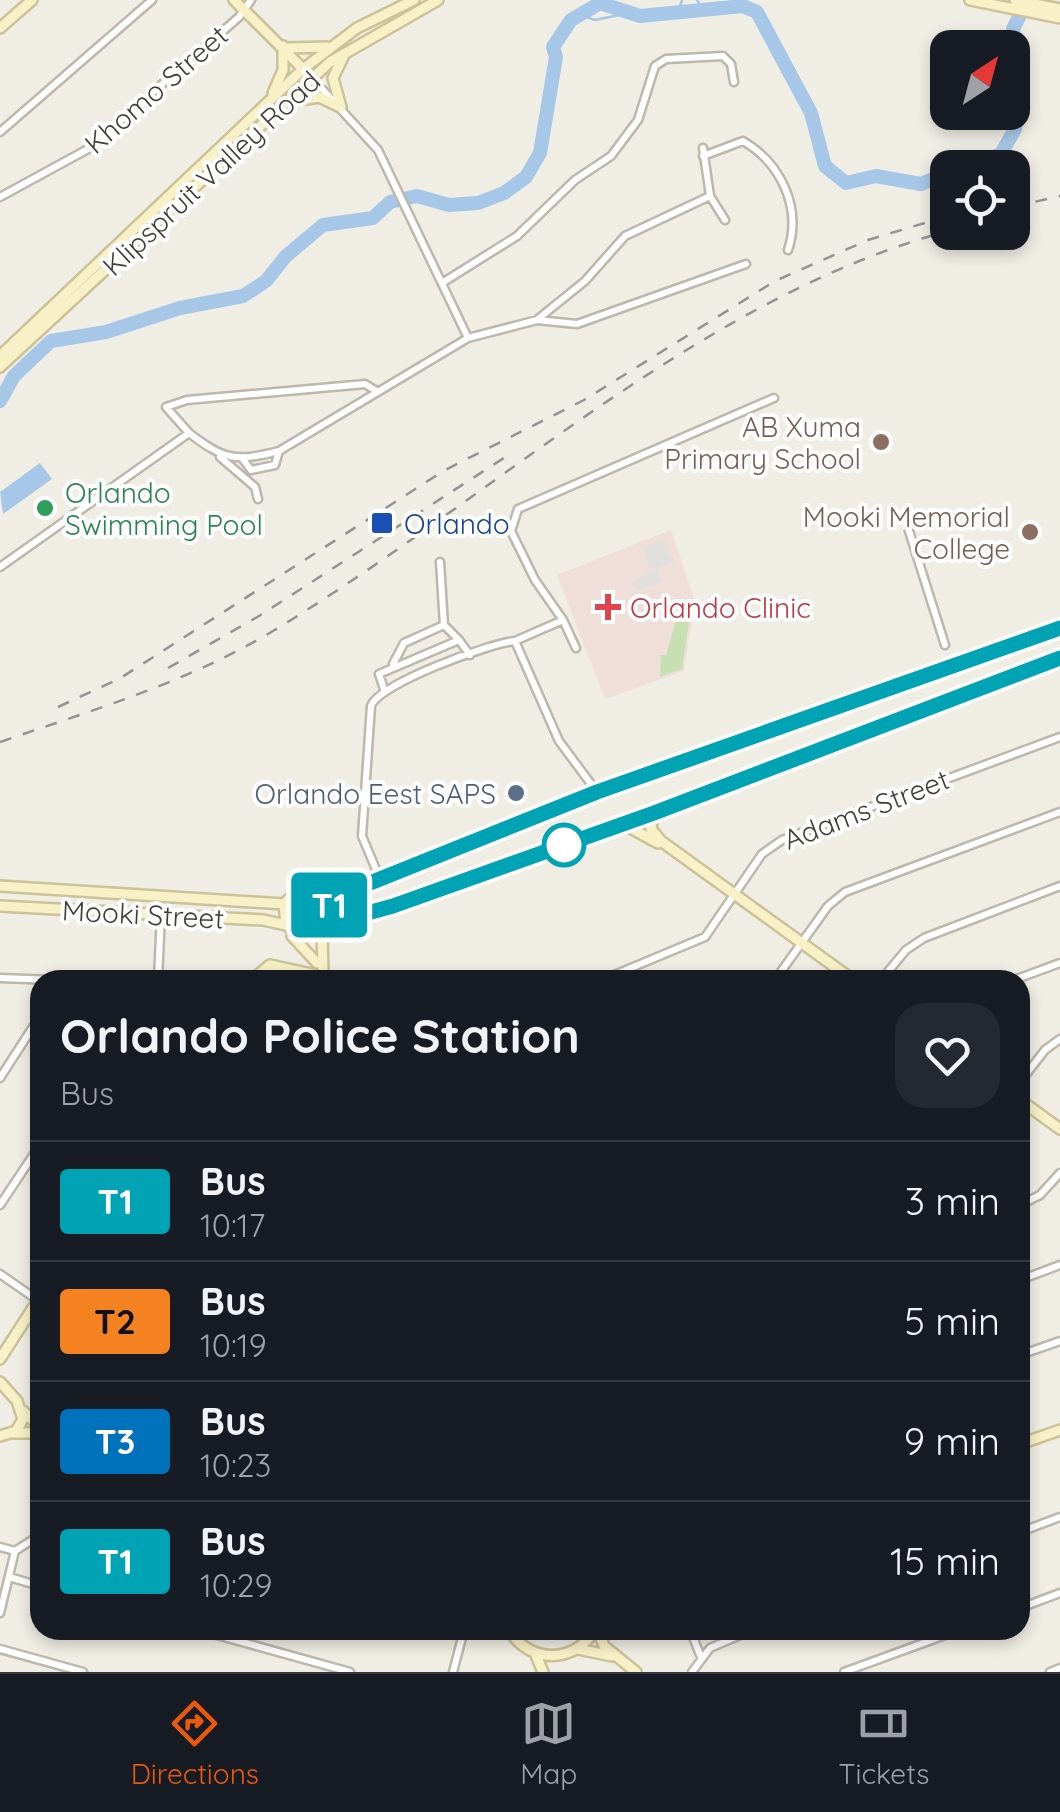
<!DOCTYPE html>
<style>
:root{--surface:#171b24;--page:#242831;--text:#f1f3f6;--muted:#9ea1a6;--line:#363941;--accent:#ea580c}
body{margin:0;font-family:Quicksand,sans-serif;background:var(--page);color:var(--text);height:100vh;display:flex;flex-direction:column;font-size:38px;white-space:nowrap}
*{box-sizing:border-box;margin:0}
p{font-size:32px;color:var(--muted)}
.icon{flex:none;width:55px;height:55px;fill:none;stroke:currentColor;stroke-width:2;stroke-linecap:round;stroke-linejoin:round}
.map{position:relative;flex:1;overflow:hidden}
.side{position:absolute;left:30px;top:970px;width:1000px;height:670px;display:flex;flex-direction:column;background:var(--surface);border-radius:30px;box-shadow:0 5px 15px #0003}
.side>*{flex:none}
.badge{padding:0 20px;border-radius:8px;font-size:35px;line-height:65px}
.needle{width:65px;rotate:36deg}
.tools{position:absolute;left:930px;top:30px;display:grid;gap:20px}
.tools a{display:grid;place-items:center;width:100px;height:100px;border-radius:20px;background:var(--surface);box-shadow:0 5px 15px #0003;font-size:50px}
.map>.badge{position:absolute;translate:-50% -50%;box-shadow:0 0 0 5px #fff}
.round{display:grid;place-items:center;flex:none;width:105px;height:105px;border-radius:30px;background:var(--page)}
.overview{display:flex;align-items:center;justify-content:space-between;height:170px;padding:0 30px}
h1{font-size:48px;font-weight:700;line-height:75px}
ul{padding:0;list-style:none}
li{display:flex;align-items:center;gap:30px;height:120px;padding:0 30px;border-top:2px solid var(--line)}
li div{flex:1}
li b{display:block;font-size:38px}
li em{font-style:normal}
li .badge{min-width:110px;font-weight:700;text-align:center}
.menu{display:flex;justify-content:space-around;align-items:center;height:140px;border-top:2px solid var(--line);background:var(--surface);font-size:28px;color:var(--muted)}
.menu a{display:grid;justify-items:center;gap:5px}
.menu .active{color:var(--accent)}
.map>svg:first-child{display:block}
</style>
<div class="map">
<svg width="1060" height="1672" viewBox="0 0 1060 1672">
<rect width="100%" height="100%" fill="#f0ede4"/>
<path fill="#f0ded9" d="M671 530 695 602 684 671 605 699 557 575Z"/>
<path fill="#c7e0b1" d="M690 616 682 669 660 677 661 655H666L676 621Z"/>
<path fill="#e1e0dc" d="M664 540 674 562 658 568 661 582 637 591 631 583 651 572 643 547Z"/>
<path fill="#a6c7e7" d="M40 463 52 479 3 514 0 492Z"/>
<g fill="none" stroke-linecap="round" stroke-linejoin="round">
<path stroke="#a6c7e7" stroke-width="2.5" d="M697 0 703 9
M678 12 682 0
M580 15 595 20 629 13"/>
<path stroke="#a6c7e7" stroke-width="14" d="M969 168 1001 154 1015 129 1022 81 1013 29 1027 1
M0 401 14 376 51 341 106 332 180 308 243 296 266 281 286 256 323 225 373 218 390 202 417 196 449 205 478 203 504 193 526 177 540 153 556 57 553 47 571 20 600 3 640 16 743 6 757 12 811 113 825 166 846 183 876 176 921 184 948 173"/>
<g stroke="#bdb8ab" stroke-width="11">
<path id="street" d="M312 78 378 150 468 338
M0 132 152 0
M703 148 710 196 725 220
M703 156 743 141C781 163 802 208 788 250
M0 197 88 149 239 17 251 0
M442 283 517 236 575 180 611 156 638 120 655 66 666 59 723 56 731 64 734 82
M538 319 585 281 625 236 710 196
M189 433 166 407 187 400 365 384 378 392
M220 457 255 487 258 499
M242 458 251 470 275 465 279 451
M909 531 945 645
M440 562 444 625
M0 567 189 433C224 460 236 462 279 451L468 338 537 320 577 324 746 264
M563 620 576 648
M515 641 563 620 535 580 511 531 518 509 774 398
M393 664 404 643 444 625 459 640
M384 689 379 674 459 640 470 655
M380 879 362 836 371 706C378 684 490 643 515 641L559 741 597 792
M0 978 55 980
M158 980 161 914
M602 980 705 937 762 854 782 840 1060 737
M775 980 828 906 845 892 1060 812
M881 980 906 950 924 938 1060 886
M1014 980 1060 963
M0 1078 40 1016
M1020 1082 1045 1050 1060 1039
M0 1205 40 1145
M1020 1205 1040 1195 1060 1173
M0 1274 39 1301
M1020 1280 1060 1265
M1020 1355 1060 1341
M1020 1532 1060 1517
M0 1547 15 1551 40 1535
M9 1577 40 1586
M1020 1608 1060 1593
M0 1613 15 1551
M199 1630 350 1672
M690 1630 701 1657
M0 1649 83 1672
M453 1672 464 1630
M692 1672 710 1648 752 1630
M844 1672 959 1630
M1050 1672 1060 1668"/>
</g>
<g stroke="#cbc298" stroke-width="14">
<path id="secondary" d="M234 0 306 72
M970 0 1060 18
M1015 0 1060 9
M0 28 32 0
M288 48 327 47
M273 93 283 70V46
M288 102 319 97 340 107
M341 107 333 78 345 53
M0 356 303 69 357 28 414 0
M0 367 330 62 438 0
M653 813 651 829 661 841 853 980
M623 824 658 843
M0 886 284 904
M321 894 355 889 597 792 1060 628
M0 906 263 920 286 925 304 936 325 928C334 914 331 900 316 891H297L284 904 286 925
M328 924 393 906 653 813 1060 658
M322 932 323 971
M292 936 317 963
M252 980 270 965 325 977
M1020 1100 1060 1129
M0 1359 40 1297
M0 1382 17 1401 23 1419 16 1431 0 1436
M23 1411 40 1427
M13 1433H40
M1020 1444 1060 1430
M509 1630C530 1664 574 1664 595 1630
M598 1630 604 1646 636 1672
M578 1649 612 1656
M535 1653 543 1672"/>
</g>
<use href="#street" stroke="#fff" stroke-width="6"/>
<use href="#secondary" stroke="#f8f0c6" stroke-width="9"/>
<path stroke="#939393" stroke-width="2.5" stroke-dasharray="12 12" stroke-linecap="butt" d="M1012 207 1060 196
M168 668 259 616 507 456
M58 707 119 679 445 470 584 400 775 281 868 240 948 216
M0 742C93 710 188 682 273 631 492 499 698 299 948 231"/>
</g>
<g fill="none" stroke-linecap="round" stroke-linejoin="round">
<g stroke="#fff" stroke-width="22">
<path id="line" d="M1060 628 597 792 355 889 321 894 330 910 328 924 393 906 654 813 1060 658"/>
</g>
<use href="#line" stroke="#00a3b4" stroke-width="15"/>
</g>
<g fill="#8d6e63" stroke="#fff" stroke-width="4">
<circle cx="881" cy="442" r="10"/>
<circle cx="1030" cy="532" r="10"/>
</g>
<circle fill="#2e9e5b" stroke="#fff" stroke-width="4" cx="45" cy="508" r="10"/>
<rect fill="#1a4fb4" stroke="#fff" stroke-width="4" x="370" y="511" width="24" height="24" rx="5"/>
<path fill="#e0444e" stroke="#fff" stroke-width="4" d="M603 592h10v10h10v10h-10v10h-10v-10h-10v-10h10z"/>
<circle fill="#5c6f8a" stroke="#fff" stroke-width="4" cx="516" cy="793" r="10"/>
<circle fill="#fff" stroke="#00a3b4" stroke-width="5" cx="564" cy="845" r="20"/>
<g text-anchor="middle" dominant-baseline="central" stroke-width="8" stroke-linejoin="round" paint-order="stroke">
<g font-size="28" fill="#413e35" stroke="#fff">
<text transform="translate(156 89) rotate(-41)">Khomo Street</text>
<text transform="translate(211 173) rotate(-43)">Klipspruit Valley Road</text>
<text transform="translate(866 809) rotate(-21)">Adams Street</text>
<text transform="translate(143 914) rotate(3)">Mooki Street</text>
</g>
<g font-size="28" fill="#785e54" stroke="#fff" text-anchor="end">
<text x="861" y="426">AB Xuma<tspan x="861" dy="32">Primary School</tspan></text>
<text x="1010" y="516">Mooki Memorial<tspan x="1010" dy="32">College</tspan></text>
</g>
<g font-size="28" fill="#27864d" stroke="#fff" text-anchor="start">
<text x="65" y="492">Orlando<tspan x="65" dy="32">Swimming Pool</tspan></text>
</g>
<g font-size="28" fill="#164399" stroke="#fff" text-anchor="start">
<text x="404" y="523">Orlando</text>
</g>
<g font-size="28" fill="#be3a42" stroke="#fff" text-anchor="start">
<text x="630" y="607">Orlando Clinic</text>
</g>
<g font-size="28" fill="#4e5e75" stroke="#fff" text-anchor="end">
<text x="496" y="793">Orlando Eest SAPS</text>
</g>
</g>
</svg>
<div class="tools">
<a><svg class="needle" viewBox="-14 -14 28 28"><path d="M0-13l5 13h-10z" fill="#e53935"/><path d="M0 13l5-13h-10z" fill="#9ea1a6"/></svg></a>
<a><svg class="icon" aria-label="locate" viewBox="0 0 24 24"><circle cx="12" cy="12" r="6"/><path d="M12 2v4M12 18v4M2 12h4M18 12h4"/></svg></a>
</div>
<b class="badge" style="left:329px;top:905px;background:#00a3b4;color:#fff">T1</b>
<section class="side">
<div class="overview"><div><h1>Orlando Police Station</h1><p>Bus</p></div><a class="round"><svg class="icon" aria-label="heart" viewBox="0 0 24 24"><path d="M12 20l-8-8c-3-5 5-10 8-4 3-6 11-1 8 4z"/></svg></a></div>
<ul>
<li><span class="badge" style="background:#00a3b4;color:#fff">T1</span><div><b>Bus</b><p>10:17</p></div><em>3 min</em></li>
<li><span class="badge" style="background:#f58220;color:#111">T2</span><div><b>Bus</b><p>10:19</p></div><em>5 min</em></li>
<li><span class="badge" style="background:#0072bc;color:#fff">T3</span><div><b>Bus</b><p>10:23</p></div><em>9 min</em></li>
<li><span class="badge" style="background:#00a3b4;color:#fff">T1</span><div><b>Bus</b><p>10:29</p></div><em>15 min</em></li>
</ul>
</section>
</div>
<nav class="menu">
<a class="active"><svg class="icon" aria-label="directions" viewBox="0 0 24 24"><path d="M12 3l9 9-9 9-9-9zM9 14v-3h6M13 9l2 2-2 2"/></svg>Directions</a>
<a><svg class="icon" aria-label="map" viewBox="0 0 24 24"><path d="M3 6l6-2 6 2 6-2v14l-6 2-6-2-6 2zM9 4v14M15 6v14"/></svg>Map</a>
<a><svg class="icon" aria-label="tickets" viewBox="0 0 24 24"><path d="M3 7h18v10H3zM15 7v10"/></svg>Tickets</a>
</nav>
